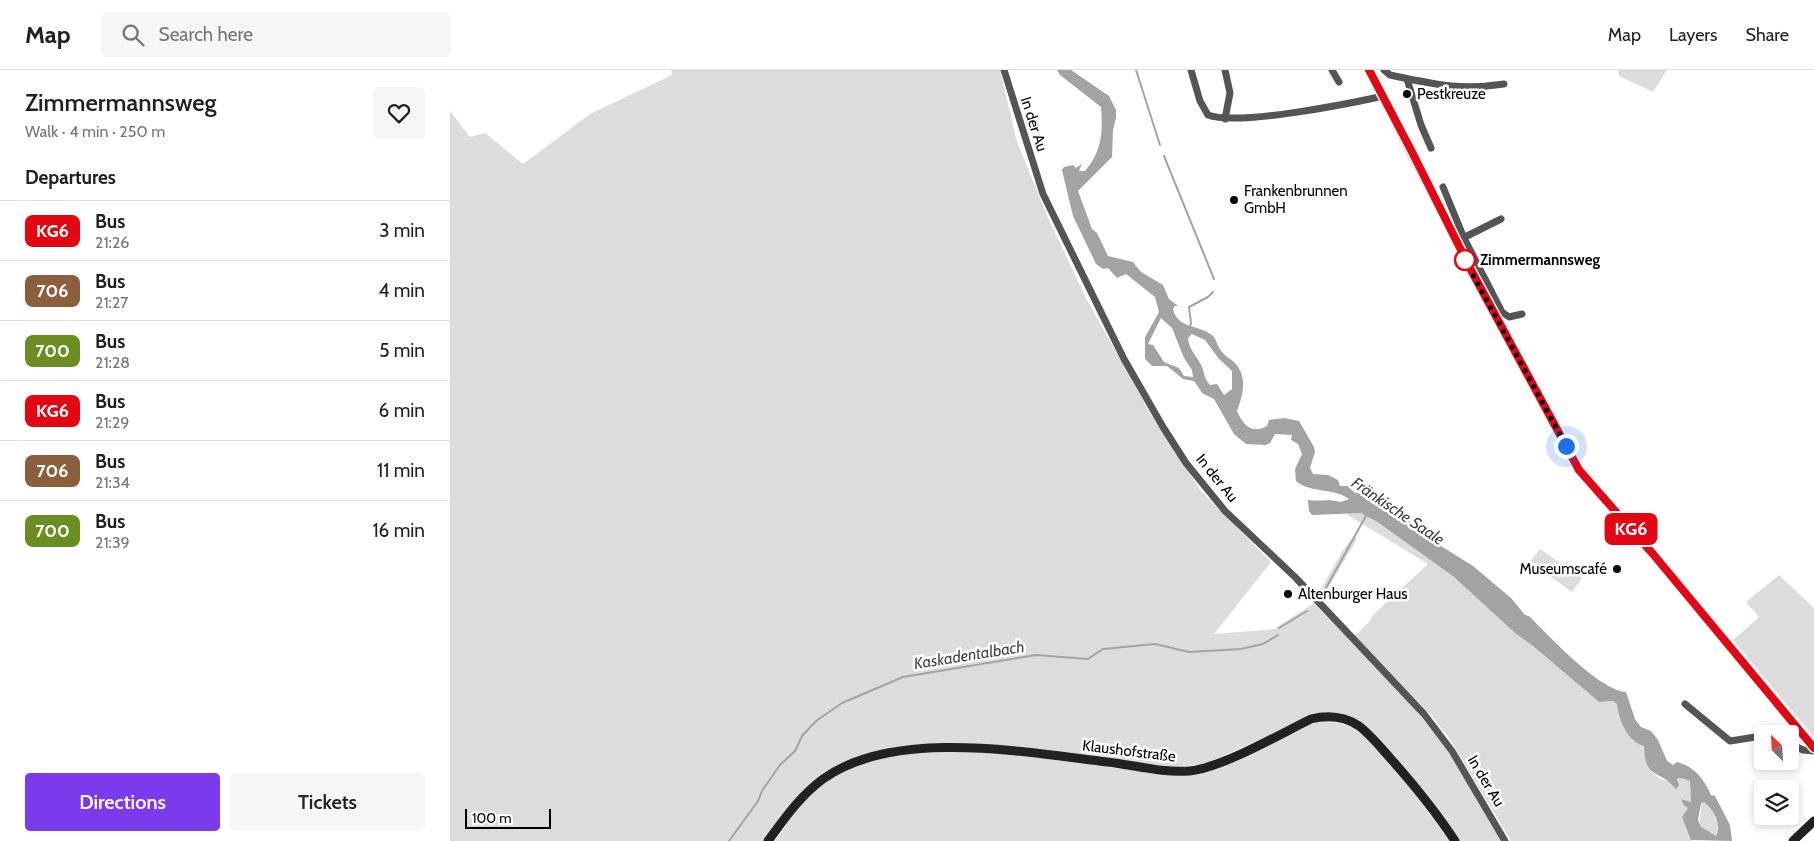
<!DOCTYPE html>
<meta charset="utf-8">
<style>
:root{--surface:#fff;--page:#f6f6f6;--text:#202124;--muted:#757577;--line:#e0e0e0;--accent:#7c3aed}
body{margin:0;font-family:Cabin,sans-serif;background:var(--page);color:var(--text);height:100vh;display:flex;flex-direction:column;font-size:19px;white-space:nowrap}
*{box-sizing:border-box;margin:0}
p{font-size:16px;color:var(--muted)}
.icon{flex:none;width:28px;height:28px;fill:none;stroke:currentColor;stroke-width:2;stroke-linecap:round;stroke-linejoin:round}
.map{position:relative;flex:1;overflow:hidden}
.side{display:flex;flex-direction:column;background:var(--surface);width:450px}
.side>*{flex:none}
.badge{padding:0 10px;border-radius:8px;font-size:18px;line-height:32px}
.needle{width:32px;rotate:336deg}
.fabs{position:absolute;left:1304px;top:655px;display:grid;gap:10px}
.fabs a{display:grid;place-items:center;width:45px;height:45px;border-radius:5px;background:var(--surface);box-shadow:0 2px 8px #0003;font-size:25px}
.scale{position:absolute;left:15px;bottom:12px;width:86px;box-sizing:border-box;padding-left:5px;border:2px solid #000;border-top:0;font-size:14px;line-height:18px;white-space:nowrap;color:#000;-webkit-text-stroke:4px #fff;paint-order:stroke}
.you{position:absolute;width:25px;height:25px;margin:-12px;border:4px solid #fff;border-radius:50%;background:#1a73e8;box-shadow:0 0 0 8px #1a73e833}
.map>.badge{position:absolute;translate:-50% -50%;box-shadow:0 0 0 2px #fff}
h2{padding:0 25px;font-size:19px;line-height:45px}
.round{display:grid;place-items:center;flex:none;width:52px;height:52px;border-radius:5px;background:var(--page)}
.headline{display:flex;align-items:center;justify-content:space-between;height:85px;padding:0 25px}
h1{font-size:24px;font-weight:600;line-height:38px}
.primary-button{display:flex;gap:10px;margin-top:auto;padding:10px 25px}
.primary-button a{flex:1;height:58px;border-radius:5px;background:var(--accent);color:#fff;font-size:20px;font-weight:600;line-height:58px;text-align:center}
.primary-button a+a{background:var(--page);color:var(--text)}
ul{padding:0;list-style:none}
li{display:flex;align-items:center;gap:15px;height:60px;padding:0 25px;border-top:1px solid var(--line)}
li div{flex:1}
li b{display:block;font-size:19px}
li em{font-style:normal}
li .badge{min-width:55px;font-weight:700;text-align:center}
header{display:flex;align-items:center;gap:30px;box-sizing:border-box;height:70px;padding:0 25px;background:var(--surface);border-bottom:1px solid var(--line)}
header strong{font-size:24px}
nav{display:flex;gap:28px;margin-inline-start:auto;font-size:18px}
.search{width:350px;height:45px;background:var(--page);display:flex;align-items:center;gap:12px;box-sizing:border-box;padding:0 18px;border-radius:5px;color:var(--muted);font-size:19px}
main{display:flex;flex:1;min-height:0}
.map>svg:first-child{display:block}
</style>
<header>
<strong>Map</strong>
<div class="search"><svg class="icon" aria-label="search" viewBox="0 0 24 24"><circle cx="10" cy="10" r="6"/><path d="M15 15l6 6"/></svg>Search here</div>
<nav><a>Map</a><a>Layers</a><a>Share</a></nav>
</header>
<main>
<section class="side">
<div class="headline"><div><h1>Zimmermannsweg</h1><p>Walk · 4 min · 250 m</p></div><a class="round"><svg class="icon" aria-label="heart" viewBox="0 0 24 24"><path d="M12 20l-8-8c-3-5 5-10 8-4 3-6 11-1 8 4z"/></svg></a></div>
<h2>Departures</h2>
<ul>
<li><span class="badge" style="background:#e30613;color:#fff">KG6</span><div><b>Bus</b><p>21:26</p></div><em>3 min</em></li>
<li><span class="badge" style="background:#8b5e3c;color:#fff">706</span><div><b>Bus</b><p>21:27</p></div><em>4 min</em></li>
<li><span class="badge" style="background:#6b8e23;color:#fff">700</span><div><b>Bus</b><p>21:28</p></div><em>5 min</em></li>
<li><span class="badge" style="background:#e30613;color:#fff">KG6</span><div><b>Bus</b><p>21:29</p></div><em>6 min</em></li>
<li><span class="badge" style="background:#8b5e3c;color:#fff">706</span><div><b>Bus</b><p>21:34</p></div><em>11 min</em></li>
<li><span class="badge" style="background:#6b8e23;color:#fff">700</span><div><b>Bus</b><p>21:39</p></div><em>16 min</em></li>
</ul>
<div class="primary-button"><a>Directions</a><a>Tickets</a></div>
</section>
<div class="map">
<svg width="1364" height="771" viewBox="0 0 1364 771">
<rect width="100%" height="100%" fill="#fff"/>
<path fill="#dcdcdc" d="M221 0H550L567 72 599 150 636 228 700 343 751 421 821 492 764 564 824 559 864 533 963 637 996 678 1051 771H1008L909 653 860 647 755 694 722 698 516 673 453 676 411 686 372 705 346 729 315 771H0V41L20 67 35 63 73 94 140 44 222 5Z
M1168 0H1217L1203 22 1169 6Z
M904 443H911L929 453 1004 507 1065 563 1083 576 1149 632 1163 631 1167 634 1174 659 1194 676C1195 701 1205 709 1229 715L1227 710 1231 708 1240 711 1241 733 1235 730 1239 737 1242 771H1061L1001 671 981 645 904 566 920 551 923 545 978 494 896 444Z
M904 466 907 469 873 527 868 524 893 480Z
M1090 479 1132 508 1122 522 1080 492Z
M1329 505 1364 538V667L1283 570 1309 547 1296 532Z
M876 651C886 652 897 654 906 660 936 681 966 728 990 757L999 771H325C340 750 354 726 376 711 453 659 586 689 673 699 689 701 705 705 721 705 766 706 821 672 862 654Z
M1254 732C1263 739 1271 754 1266 766 1242 761 1252 750 1251 733Z"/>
<path fill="#a3a3a3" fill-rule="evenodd" d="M607 0H621L659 26 666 40V48L663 60 662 87 628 121 642 159 647 163 658 186 683 192 691 202 713 215 719 229 728 236H725L723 239C728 260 750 254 763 266 767 271 768 278 773 283 776 287 781 289 785 293 798 307 793 325 787 341 794 356 801 364 817 356L819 350 834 348 849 351 864 377 865 382 860 398 863 404 878 405 888 410 890 416H898L905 423 930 425 938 435 974 461 983 471 1023 496 1061 528 1075 545 1079 546C1099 566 1149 620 1176 622L1185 649 1191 657 1201 661 1208 670 1217 691 1223 695 1227 692C1244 696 1254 709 1261 725L1265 726 1280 755 1282 771 1241 770 1232 747 1238 738 1234 735 1231 729 1241 732 1240 711 1231 708 1227 709 1229 715 1226 719C1208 698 1195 710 1194 676 1177 671 1169 651 1167 634L1163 631 1149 632 1083 576 1065 563 1004 507 929 453 911 443 862 445 859 441 858 430C872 432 877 428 891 432L899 429C883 417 861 424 846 411L845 399 852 384 848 374 841 370 842 365 825 364 820 373 816 375 796 374 784 364 764 329 752 323 744 311 733 309 717 296H702L695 289V267L709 242 705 227 676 204 667 208 658 198 653 199 646 194 623 146 612 100 614 97 623 95 626 98 632 94 629 101H635C652 81 653 62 651 37L610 5ZM711 248 722 258 734 288 742 300 743 307 734 306 729 298 714 292 703 275 698 274ZM742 264 755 270 769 289 782 301V319L774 325 767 314 760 315C753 308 755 301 750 293 745 284 739 279 738 268ZM1254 732C1263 739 1272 754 1266 766L1251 757 1248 750 1251 733Z"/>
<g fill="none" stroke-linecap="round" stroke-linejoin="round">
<path stroke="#a3a3a3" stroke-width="2" d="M686 0 710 75
M714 86 764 209
M740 257 741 253 739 237 758 227 763 222
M872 525 917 444
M829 558 857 541
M279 771 308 731 312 721 330 695 345 681 352 666 366 651 392 633 453 607 586 585 638 589 653 579 705 574 739 582 791 579 813 574 828 565"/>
<path stroke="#555" stroke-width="7" d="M554 0 593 124 674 289 713 357 736 393 775 441 845 507 974 644 1002 681 1055 771
M741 0 750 31 758 45C789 56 897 34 934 26
M775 0 780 23 775 49
M882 0 889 12
M934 0 940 5C984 14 1008 21 1054 14
M957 9 971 55 981 78
M993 117 1014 168 1052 242 1059 247 1072 244
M1011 169 1051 149
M1235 634 1280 671 1312 666
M1340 674 1353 680 1364 681"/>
<path stroke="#222" stroke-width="9" d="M919 0 1021 200 1129 400 1203 484 1364 678
M318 771C335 748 350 726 373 709 444 658 574 682 657 692 684 695 712 703 739 701 772 698 830 664 861 649 877 645 894 646 909 656 921 665 931 678 941 689 964 715 986 742 1005 771
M1343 771 1364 751"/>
</g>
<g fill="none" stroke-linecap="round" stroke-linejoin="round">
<g stroke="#fff" stroke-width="11">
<path id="line" d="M919 0 962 82 1021 200 1129 400 1203 484 1364 678"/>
</g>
<use href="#line" stroke="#e30613" stroke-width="8"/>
<path stroke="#000" stroke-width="5" stroke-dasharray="0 9" d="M1015 190 1116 376"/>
</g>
<g fill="#000" stroke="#fff" stroke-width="2">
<circle cx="957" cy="24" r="5"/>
<circle cx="784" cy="130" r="5"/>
<circle cx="1167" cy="499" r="5"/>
<circle cx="838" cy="524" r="5"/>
</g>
<circle fill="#fff" stroke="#e30613" stroke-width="2.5" cx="1015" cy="190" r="10"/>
<g text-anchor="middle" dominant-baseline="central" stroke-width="5" stroke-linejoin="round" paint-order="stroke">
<g font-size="15" fill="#000" stroke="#fff" text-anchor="start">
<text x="967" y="24">Pestkreuze</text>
<text x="794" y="121">Frankenbrunnen<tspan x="794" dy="17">GmbH</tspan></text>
<text x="1157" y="499" text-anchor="end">Museumscafé</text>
<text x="848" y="524">Altenburger Haus</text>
</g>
<g font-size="15" fill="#000" stroke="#fff">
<text transform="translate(584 54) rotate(72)">In der Au</text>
<text transform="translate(767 408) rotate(51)">In der Au</text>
<text transform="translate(679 681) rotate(7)">Klaushofstraße</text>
<text transform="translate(1036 711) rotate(59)">In der Au</text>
</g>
<g font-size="15" font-weight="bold" fill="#000" stroke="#fff" text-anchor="start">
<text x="1030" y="190">Zimmermannsweg</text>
</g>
<g font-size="16" font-style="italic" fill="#444" stroke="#fff">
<text transform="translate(948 441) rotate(34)">Fränkische Saale</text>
<text transform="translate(519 585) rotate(-9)">Kaskadentalbach</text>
</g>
</g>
</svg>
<div class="fabs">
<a><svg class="needle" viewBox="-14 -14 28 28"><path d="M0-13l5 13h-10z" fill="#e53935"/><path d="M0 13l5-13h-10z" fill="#757577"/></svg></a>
<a><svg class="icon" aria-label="layers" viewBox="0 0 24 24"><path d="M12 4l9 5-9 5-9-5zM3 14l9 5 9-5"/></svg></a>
</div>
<div class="scale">100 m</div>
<div class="you" style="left:1116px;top:376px"></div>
<b class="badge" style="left:1181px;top:459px;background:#e30613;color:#fff">KG6</b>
</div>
</main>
